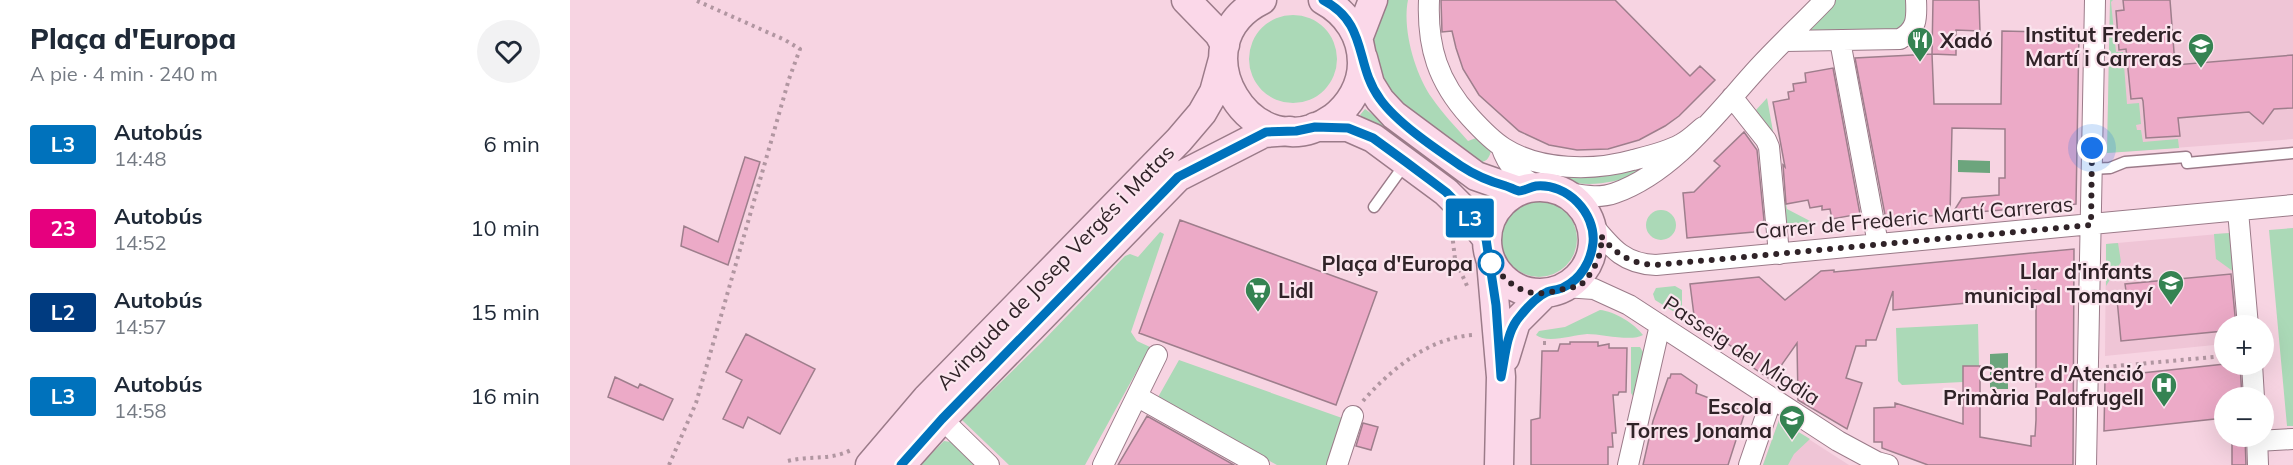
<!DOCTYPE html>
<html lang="es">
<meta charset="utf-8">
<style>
:root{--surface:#fff;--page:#f2f2f3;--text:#1f2937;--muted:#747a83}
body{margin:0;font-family:Mulish,sans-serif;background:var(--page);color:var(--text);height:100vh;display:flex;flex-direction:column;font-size:22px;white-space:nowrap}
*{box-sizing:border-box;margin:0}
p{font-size:20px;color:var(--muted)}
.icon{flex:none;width:33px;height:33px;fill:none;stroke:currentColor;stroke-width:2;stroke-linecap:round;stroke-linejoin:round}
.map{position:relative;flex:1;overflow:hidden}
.details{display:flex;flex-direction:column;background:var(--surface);width:570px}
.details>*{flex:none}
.badge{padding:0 12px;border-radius:4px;font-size:21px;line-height:39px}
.fabs{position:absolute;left:1644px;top:315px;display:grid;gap:12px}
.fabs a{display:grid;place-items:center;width:60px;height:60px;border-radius:50%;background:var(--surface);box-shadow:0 6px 24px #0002;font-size:30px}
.you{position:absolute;width:30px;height:30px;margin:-15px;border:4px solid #fff;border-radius:50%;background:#1a73e8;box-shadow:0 0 0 9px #1a73e833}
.map>.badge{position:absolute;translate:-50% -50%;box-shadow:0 0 0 3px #fff}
.round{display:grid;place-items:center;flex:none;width:63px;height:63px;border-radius:32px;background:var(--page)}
.headline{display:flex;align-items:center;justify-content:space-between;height:102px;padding:0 30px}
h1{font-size:28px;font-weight:800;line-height:45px}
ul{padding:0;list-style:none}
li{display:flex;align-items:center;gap:18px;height:84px;padding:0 30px}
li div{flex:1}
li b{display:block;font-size:22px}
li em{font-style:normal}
li .badge{min-width:66px;font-weight:700;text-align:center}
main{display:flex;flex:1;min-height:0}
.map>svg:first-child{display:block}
</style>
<main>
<section class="details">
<div class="headline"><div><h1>Plaça d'Europa</h1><p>A pie · 4 min · 240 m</p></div><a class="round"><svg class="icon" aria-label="heart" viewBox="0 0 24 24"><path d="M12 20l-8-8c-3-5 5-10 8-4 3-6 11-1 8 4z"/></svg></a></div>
<ul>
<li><span class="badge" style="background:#0072bc;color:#fff">L3</span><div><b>Autobús</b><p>14:48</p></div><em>6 min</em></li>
<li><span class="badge" style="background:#e6007e;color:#fff">23</span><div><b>Autobús</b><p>14:52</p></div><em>10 min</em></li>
<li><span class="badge" style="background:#003b80;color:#fff">L2</span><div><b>Autobús</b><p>14:57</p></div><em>15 min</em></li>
<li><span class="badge" style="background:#0072bc;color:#fff">L3</span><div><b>Autobús</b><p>14:58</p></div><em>16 min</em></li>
</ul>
</section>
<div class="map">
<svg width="1723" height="465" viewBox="0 0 1723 465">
<rect width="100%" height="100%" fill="#f7d4e2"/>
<path fill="#efc5d6" d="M1540 0H1723V139L1537 153Z
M1660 233 1668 325 1654 326V344L1535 356 1536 244Z
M1209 420 1279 465H1193Z"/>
<path fill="#abd9b7" d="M813 0H838C832 29 845 74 862 98 872 113 886 127 898 141L906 138 914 140 921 151C919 159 916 162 908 163L827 101 811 76 803 47V34Z
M1265 0H1341V16L1328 34 1230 36Z
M1540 0H1543L1541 2 1546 52H1553L1557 104 1569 103 1571 124 1566 125 1567 130H1571L1573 142 1608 139 1609 148 1537 153Z
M679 59a44 44 0 1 1 88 0a44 44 0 1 1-88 0Z
M1197 98 1217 209 1242 222 1245 226 1213 229 1202 142 1186 110Z
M795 109 878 170 872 176 790 115Z
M953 168H1070L1067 175C1048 181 1027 186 1006 183 998 182 992 178 984 176 972 173 963 175 953 168Z
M931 239a38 38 0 1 1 76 0a38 38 0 1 1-76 0Z
M1076 225a15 15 0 1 1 30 0a15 15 0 1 1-30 0Z
M1723 228V426H1717L1699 230Z
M590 232 594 234 561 332 567 341 580 347 515 465H439L392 420 472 342 555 256 560 254 568 257Z
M1660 233 1664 272 1646 259 1644 234Z
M1548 243 1551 262 1536 286V244Z
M1105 286 1112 290V310L1106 313 1085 300 1083 294 1086 288Z
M1030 310C1044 311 1065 324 1073 335 1062 342 1032 334 1017 334 1003 335 977 344 966 335L969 331 995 327Z
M1408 324 1409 366H1393V382L1332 385 1328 381 1326 328Z
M1061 347H1070L1073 352 1072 374 1064 398 1061 393Z
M609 360 772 418 758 465H707L587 399Z
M1209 420 1240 439 1224 454 1218 465H1193Z
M374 441 381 442 406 465H350Z"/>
<path fill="#6ca57d" d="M1388 160 1420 161V173L1388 172Z
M1438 353V389H1420V354Z"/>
<path fill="#ecaac7" stroke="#9e7e8c" stroke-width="1.5" d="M871 0H1045L1120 76 1130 66 1145 80 1109 116 1095 126 1069 140 1038 149 1007 150 979 145 949 131 909 95 893 69 886 48 882 31 872 32Z
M1363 0H1409L1410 31 1386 30V55L1362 54Z
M1553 0H1600L1605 65 1723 55V108L1704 109 1693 124 1679 112 1608 118 1610 136 1576 138 1573 101 1572 98 1561 99 1556 49 1549 50 1546 11 1554 10Z
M1432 31 1509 33 1506 204 1382 214 1392 198 1429 195V178H1435V129L1382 128 1380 214 1316 220 1285 58 1362 54 1364 104H1431Z
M1263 68 1290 214 1262 219 1260 209 1252 210V206L1240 208 1238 200 1216 204 1213 165 1215 167 1203 102 1219 99 1218 92 1224 91 1223 84 1236 82 1235 73Z
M1174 132 1187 150 1194 220 1184 232 1117 238 1113 193 1124 192 1150 166 1144 161Z
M175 157 190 162 158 265 111 246 114 226 148 242Z
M610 220 807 292 766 405 569 333Z
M1504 249 1503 465H1358L1312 448V442H1304V408L1325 407V403L1393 424V366H1410V437L1461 446V436H1465L1466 420V290L1409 295 1408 302 1323 310V291L1306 340H1296V346H1286L1276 378 1292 383 1277 429 1228 400 1227 343 1201 380 1162 353 1165 349 1138 330 1126 331 1120 284 1189 277 1215 300 1251 271 1264 270V272Z
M1661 274 1666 326H1654V331L1551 341 1547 299 1557 298 1555 284Z
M176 334 245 369 210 434 178 417 173 428 153 419 172 380 156 372Z
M1000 342H1028V346L1039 344V348H1057L1056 392H1049L1048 395H1043L1046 433H1042L1043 447H1038V465H961V420L970 418 972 351H988L990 344H1000Z
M1655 364H1670L1672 398H1654V418L1534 431 1535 377Z
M1101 374H1111L1127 385 1126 393 1175 412 1158 465H1073L1083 421 1098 378H1100Z
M45 377 68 388 70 384 103 399 93 420 38 397Z
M577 416 664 465H548Z
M793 423 808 427 801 450 786 446Z
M1662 436H1675L1676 465H1662Z"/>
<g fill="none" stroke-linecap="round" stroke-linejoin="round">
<g stroke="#9b7b89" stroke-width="13">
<path id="lane" d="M1521 169 1540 168 1555 162 1616 157 1617 163 1723 153
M804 207 835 164"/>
</g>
<g stroke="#9b7b89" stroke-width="22">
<path id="street" d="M859 0C857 47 868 82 900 117 910 128 921 140 934 148 970 171 1024 171 1063 160 1079 156 1097 152 1111 144 1119 140 1126 133 1133 127
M1215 41 1330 39C1347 30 1347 18 1346 0
M1270 41 1308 244
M1162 97 1196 140 1199 147 1209 254
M931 146C938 167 948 176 967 186
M995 193C1011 195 1029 199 1045 193 1104 172 1147 113 1188 68 1209 45 1233 23 1255 0
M1668 211 1678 326
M1021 223C1041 247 1053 264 1086 265L1723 205
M995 287 1024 289 1059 305 1268 441 1307 462 1318 465
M1682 364 1684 398
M568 397 689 465
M372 419 419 465
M1687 436 1688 465
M1687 441 1723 439
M533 465 587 355
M767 465 783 416
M1058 465 1090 325
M1179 465 1202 398
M1516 465 1525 0"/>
</g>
<g stroke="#9b7b89" stroke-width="31">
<path id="secondary" d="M616 0 649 34 655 45
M692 0C604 43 682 175 763 118 780 105 792 85 792 63 792 36 777 13 753 0
M788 39 803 0
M793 58 800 84 810 100 824 115 906 176 949 191
M745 127H778L803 138 876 192 895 211 917 239
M917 240a53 53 0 1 1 106 0a53 53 0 1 1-106 0Z
M921 261 931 377 929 465
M935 358 946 322 975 293
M300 465 357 398 609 140 632 113 644 92 653 59
M331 465 372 419 608 177 694 133 720 131"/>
</g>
<path stroke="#b196a1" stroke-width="4" stroke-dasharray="3 4.5" stroke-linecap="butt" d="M882 233 885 259 898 288
M973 343H976
M1536 367 1654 356
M793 401C821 369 860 337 904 335
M218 461C241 455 259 461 281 450
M99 465 126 403 219 79 230 49 215 40 125 0"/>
<use href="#lane" stroke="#fff" stroke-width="10"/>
<use href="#street" stroke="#fff" stroke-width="20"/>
<use href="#secondary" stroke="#fbd8e9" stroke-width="28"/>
</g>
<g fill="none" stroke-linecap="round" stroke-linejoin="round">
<g stroke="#fff" stroke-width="14">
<path id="line" d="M331 465 372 419 608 177 696 132 726 131 745 127 778 128 803 138 836 162 876 192 894 210 916 239 926 305 931 377C935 359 936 335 947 320 954 311 966 297 977 292 982 290 989 290 994 287 1011 279 1021 261 1023 243 1026 213 997 183 966 186 960 187 954 191 949 191 944 190 940 187 936 186 918 181 906 176 891 166 866 149 827 123 810 99 784 64 799 24 753 0"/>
</g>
<use href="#line" stroke="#0072bc" stroke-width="9"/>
<path stroke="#302328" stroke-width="6" stroke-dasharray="0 10.8" d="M921 263V261C933 280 951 296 976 293 988 291 996 287 1009 287 1023 273 1033 256 1031 236 1046 255 1062 264 1086 265L1521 225 1522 148"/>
</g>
<defs>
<g id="restaurant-pin" transform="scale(1.35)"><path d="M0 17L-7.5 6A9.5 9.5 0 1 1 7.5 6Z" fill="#358352" stroke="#fbe5ee"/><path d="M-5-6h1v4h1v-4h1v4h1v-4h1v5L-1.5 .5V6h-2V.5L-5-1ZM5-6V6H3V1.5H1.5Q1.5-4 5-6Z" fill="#fff"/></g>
<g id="school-pin" transform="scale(1.35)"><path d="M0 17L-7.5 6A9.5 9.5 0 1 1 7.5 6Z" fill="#358352" stroke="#fbe5ee"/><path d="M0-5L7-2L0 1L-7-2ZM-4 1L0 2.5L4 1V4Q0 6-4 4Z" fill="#fff"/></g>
<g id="supermarket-pin" transform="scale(1.35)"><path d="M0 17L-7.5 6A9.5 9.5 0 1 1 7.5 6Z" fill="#358352" stroke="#fbe5ee"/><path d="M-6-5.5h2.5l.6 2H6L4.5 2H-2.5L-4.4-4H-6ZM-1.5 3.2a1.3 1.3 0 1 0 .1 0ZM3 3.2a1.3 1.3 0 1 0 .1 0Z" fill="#fff"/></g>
<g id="hospital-pin" transform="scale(1.35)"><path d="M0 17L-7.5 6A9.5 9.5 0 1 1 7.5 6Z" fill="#358352" stroke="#fbe5ee"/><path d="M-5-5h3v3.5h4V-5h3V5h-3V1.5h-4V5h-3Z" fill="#fff"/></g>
</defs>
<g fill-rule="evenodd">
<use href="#restaurant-pin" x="1350" y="40"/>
<use href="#school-pin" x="1631" y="46"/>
<use href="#school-pin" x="1601" y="283"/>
<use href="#supermarket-pin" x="688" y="290"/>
<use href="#hospital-pin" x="1594" y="385"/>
<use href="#school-pin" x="1222" y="418"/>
</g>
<circle fill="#fff" stroke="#0072bc" stroke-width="3" cx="921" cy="263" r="12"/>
<g text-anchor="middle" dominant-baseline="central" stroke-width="4.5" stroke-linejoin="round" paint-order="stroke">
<g font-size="21" font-weight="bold" fill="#302328" stroke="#fbe5ee" text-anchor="end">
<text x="1612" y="34">Institut Frederic<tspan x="1612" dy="24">Martí i Carreras</tspan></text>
<text x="1370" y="40" text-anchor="start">Xadó</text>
<text x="1582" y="271">Llar d'infants<tspan x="1582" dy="24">municipal Tomanyí</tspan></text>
<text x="708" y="290" text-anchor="start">Lidl</text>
<text x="1574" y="373">Centre d'Atenció<tspan x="1574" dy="24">Primària Palafrugell</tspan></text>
<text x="1202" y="406">Escola<tspan x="1202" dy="24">Torres Jonama</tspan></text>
</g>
<g font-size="21" fill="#302328" stroke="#fbe5ee">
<text transform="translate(1344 217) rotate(-5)">Carrer de Frederic Martí Carreras</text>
<text transform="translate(485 267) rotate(-46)">Avinguda de Josep Vergés i Matas</text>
<text transform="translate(1172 350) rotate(33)">Passeig del Migdia</text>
</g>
<g font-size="21" font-weight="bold" fill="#302328" stroke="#fbe5ee" text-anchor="end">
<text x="903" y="263">Plaça d'Europa</text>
</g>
</g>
</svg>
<div class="fabs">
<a>+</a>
<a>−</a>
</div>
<div class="you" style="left:1522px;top:148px"></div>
<b class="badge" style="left:900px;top:218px;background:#0072bc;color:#fff">L3</b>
</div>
</main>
